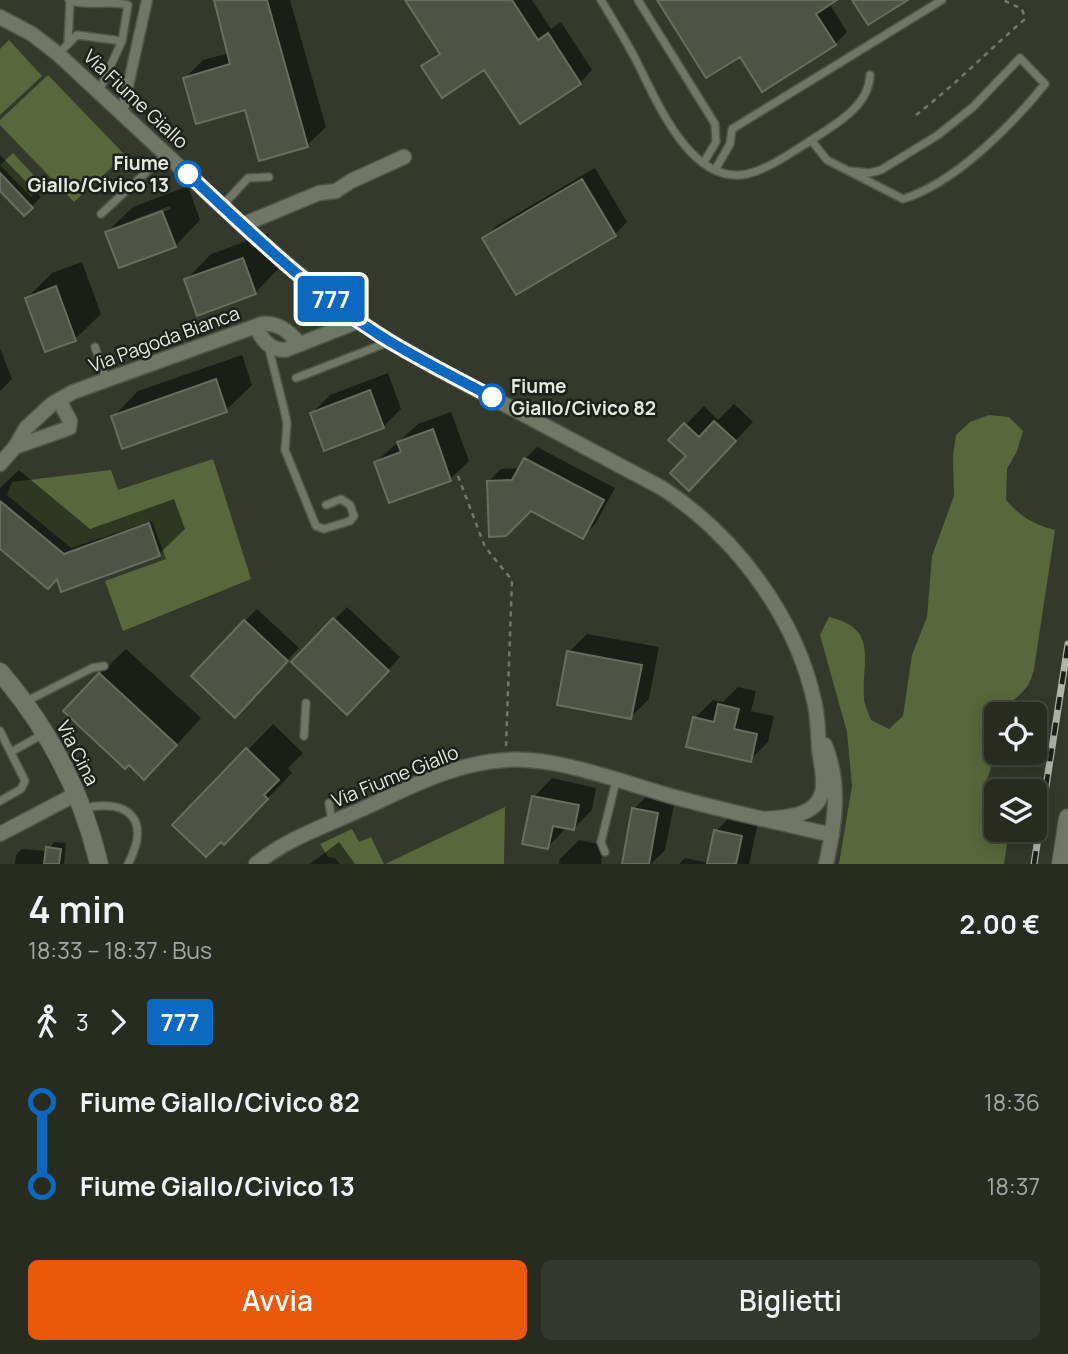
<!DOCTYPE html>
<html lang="it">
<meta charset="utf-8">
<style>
:root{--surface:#272b20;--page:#33372d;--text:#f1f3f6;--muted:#a4a7a5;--line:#43473e;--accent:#ea580c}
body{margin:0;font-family:Manrope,sans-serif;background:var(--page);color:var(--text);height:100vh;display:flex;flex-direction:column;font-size:26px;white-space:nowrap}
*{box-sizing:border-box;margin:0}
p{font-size:23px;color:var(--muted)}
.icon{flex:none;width:38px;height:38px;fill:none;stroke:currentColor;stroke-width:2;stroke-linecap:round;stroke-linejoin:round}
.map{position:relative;height:864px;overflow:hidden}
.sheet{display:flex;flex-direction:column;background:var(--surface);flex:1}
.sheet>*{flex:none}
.badge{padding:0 14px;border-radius:5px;font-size:24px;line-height:46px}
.tools{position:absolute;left:984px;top:702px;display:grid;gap:14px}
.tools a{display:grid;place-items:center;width:63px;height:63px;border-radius:10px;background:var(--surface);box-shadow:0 4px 18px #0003,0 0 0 2px var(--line);font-size:35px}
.map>.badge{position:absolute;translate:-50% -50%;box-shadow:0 0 0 4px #fff}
.legs{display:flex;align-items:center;gap:10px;height:77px;padding:0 28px;font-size:23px}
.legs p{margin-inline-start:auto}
.headline{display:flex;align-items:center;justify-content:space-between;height:119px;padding:0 28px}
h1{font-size:38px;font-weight:600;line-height:52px}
.cta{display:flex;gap:14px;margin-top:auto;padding:14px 28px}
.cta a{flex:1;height:80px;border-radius:10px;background:var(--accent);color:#fff;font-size:28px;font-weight:600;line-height:80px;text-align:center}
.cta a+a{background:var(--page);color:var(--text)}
ul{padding:0 28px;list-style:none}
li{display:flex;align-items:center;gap:24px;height:84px;font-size:26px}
li i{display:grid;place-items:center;width:10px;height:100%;margin:0 9px;background:currentColor}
li i::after{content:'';width:18px;height:18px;margin:-9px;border:5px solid;border-radius:50%;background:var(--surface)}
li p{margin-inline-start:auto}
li:first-child i{background:linear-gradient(#0000 50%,currentColor 0)}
li:last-child i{background:linear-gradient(currentColor 50%,#0000 0)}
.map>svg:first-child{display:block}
</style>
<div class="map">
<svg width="1068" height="864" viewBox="0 0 1068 864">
<rect width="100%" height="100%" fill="#34392b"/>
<path fill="#5a673c" d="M9 40 42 76 0 115V49Z
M48 75 125 155 74 202 0 125V120Z
M13 153 43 185 31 197 0 165Z
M989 415 1009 417 1023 431 1017 451 1007 469 1006 500C1021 517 1033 524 1055 530L1034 669C1032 676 1030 684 1025 689 1013 705 990 710 983 731 979 743 989 750 991 761 993 770 984 781 984 792L991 799 996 800V830H1009L1004 864H839L852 786 847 732 820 635 829 617C880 629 861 661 864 699 865 706 869 714 871 720L889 729 903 716 912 655 927 617 932 556 954 496 953 456 956 435 970 422Z
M213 459 251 579 123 631 105 581 166 559 152 521 71 548 7 495 12 482 111 470 118 490Z
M505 807 504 864H385Z
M352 829 359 842 371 837 384 864H340L335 858 328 857 320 844Z"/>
<path fill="#0007" fill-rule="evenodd" d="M216 0H290L326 127 307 145 246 108 185 78 203 60 229 53Z
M407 0H532L551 29 561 22 592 70 580 83 485 68 423 66 440 51Z
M666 0H834L829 3 847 32 835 44 740 54Z
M0 155 41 197 24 214 0 188Z
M595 168 627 222 615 234 484 239 496 226Z
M188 186 200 220 175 246 107 232 133 207ZM170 206 171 209 135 222V219Z
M268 233 280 267 255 293 186 280 211 254Z
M82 262 101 314 75 339 27 298 52 273Z
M0 348 12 379 0 391Z
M242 355 252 385 226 410 113 417 138 391Z
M388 373 401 409 383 427 312 413 330 395Z
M734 404 753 422 707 471 671 440 704 406 718 420Z
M451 412 469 461 450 479 390 501 376 462 418 424Z
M537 447 615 488 595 524 583 537 488 482 501 469 520 468 525 459Z
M19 470 90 529 174 499 185 529 159 554 62 589 58 577 0 547V488Z
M347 607 400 657 360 701 293 662Z
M257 609 299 648 247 703 245 621Z
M587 634 659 647 649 699 631 717 569 652Z
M126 649 201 718 170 752 100 674Z
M738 687 756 691 751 711 774 716 768 742 750 760 695 718 713 700 723 702Z
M273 724 303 753 288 768 292 773 249 817 248 750Z
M552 778 596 788 592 810 574 828 567 827 548 847 534 797Z
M652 791 676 795 665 850 651 864H627L634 809Z
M734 813 759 818 749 864H679L685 858 709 863 716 831Z
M579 840 604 845 601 864H559L560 859Z
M54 842 66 843 64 864H15L16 855 22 849 48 851Z
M339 842 355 864H310Z"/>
<path fill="#4f5345" stroke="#686d5d" stroke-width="2" d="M214 0H267L308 147 259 161 245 110 196 124 183 78 230 64Z
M405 0H512L538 40 548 33 581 84 520 124 484 70 442 98 421 66 440 54Z
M657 0H837L816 14 836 45 762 92 740 57 706 78Z
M852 0H908L868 25Z
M0 173 33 208 24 216 0 191Z
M582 179 616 236 516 295 482 238Z
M162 211 176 247 119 268 105 232Z
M243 258 256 294 197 316 184 279Z
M56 286 76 341 45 352 25 298Z
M216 379 227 412 122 449 111 416Z
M370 390 384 428 324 451 310 413Z
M714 421 736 441 689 491 670 473 686 456 668 440 684 423 699 437Z
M433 429 451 481 389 503 374 462 401 452 397 442Z
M524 458 604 500 583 539 531 511 506 536 489 537 487 481 512 480Z
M0 501 64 554 149 523 160 556 61 592 57 579 48 589 0 549Z
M333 618 389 671 347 715 291 662Z
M244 620 288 661 235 718 191 676Z
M567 651 642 665 631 719 557 705Z
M99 673 177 745 144 780 129 765 125 769 63 711Z
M718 704 739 709 734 729 757 734 751 762 686 747 693 717 714 722Z
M246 748 279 780 264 795 268 799 224 845 221 842 206 857 172 825Z
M532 796 579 805 574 830 553 826 548 849 522 844Z
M632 808 658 813 649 864H622Z
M714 830 742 836 736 864H707Z
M46 847 61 849 59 864H44Z"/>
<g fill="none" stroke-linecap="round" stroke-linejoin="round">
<g stroke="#515448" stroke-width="10">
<path id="service" d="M69 0C86 7 111 0 128 5L122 41 99 91
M601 0C613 20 625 39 636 60 656 99 690 186 747 174 769 169 794 151 813 139 837 123 869 106 870 75
M638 0 715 124 716 142 704 162
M68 42 70 2
M58 54 77 35 122 41
M811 140 827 160 903 199C955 183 1012 125 1045 84L1020 58 973 107 938 135 881 170 869 173 850 171
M715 170 730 144 732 129 942 0
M222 206 248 178 269 177
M101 214 166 154
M268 345 284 409 287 423 285 450 316 526 324 529 350 521 354 516 350 505 341 499 326 505
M95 347 106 379
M296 378 389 342
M25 702 92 668 104 666
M0 731 25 781 21 789 0 801
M304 736 306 703
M11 752 45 733
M329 803 332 822
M84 808C130 799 151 820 128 864
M605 852 601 842 616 781"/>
</g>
<g stroke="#515448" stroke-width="13">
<path id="pedestrian" d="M122 113 147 0"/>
</g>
<g stroke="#515448" stroke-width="17">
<path id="minor" d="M0 17 32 34 58 54 242 225 289 266 359 321 389 341 438 369 662 488C736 536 797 618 815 705 818 720 818 733 819 748 820 760 824 773 823 785 822 817 785 818 761 819
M242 225 319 193 336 191 351 181 404 157
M256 326C261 339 270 350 285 350L359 321
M15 447 69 428 70 421 59 400
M0 464 15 447 26 428 52 404 73 392 262 324C278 322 288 331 299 343
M825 745C841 785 835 823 826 864
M0 834 76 794
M256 864C286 839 325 826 360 810 406 789 453 763 505 760 556 756 621 782 671 796 724 811 778 822 832 835"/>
</g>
<g stroke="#515448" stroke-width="20">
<path id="tertiary" d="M0 672C48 728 82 792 99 864"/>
</g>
<g stroke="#515448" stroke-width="20">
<path id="secondary" d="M1061 864 1068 818"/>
</g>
<path stroke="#74786c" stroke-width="2.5" stroke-dasharray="5 5" stroke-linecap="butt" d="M916 115C955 85 988 51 1025 19L1022 9 1003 0
M458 476 485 547 512 580 506 746"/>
<use href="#service" stroke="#717667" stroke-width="7"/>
<use href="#pedestrian" stroke="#717667" stroke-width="10"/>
<use href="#minor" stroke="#717667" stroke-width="14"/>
<use href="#tertiary" stroke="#717667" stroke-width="18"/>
<use href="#secondary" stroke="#717667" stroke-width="18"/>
<g stroke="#b0b4a9" stroke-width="7">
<path id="rail" d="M1034 864 1068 644"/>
</g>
<use href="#rail" stroke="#1d1f19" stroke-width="4.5" stroke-dasharray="13" stroke-linecap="butt"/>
</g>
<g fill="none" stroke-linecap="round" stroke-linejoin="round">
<g stroke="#fff" stroke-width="16">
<path id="line-1" d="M188 174C251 233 315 296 389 341 422 361 458 379 492 397"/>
</g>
<use href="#line-1" stroke="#0c69bf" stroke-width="10"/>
</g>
<g fill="#fff" stroke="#0c69bf" stroke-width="3.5">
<circle cx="188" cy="174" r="12"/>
<circle cx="492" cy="397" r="12"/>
</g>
<g text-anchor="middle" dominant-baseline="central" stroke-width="5" stroke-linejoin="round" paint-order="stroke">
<g font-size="19" fill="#e6e9e0" stroke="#1d1f19">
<text transform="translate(136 99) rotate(43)">Via Fiume Giallo</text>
<text transform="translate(164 339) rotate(-20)">Via Pagoda Bianca</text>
<text transform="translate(78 753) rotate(63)">Via Cina</text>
<text transform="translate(395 776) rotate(-22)">Via Fiume Giallo</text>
</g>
<g font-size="19" font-weight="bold" fill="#e6e9e0" stroke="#1d1f19" text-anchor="end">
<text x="169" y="163">Fiume<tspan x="169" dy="22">Giallo/Civico 13</tspan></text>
<text x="511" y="386" text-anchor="start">Fiume<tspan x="511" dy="22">Giallo/Civico 82</tspan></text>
</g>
</g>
</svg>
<div class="tools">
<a><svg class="icon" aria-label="locate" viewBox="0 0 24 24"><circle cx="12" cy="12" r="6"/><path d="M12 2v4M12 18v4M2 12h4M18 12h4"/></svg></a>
<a><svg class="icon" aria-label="layers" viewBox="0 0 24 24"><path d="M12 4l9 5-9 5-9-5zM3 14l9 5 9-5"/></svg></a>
</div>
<b class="badge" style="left:331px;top:299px;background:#0c69bf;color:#fff">777</b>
</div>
<section class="sheet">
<div class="headline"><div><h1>4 min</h1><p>18:33 – 18:37 · Bus</p></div><b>2.00 €</b></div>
<div class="legs"><svg class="icon" aria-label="walk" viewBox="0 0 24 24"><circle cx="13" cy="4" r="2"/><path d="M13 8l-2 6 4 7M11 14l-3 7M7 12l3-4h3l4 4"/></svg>3<svg class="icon" aria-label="forward" viewBox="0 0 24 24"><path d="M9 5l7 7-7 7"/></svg><b class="badge" style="background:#0c69bf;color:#fff">777</b></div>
<ul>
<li><i style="color:#0c69bf"></i><b>Fiume Giallo/Civico 82</b><p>18:36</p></li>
<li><i style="color:#0c69bf"></i><b>Fiume Giallo/Civico 13</b><p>18:37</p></li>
</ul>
<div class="cta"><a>Avvia</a><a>Biglietti</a></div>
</section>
